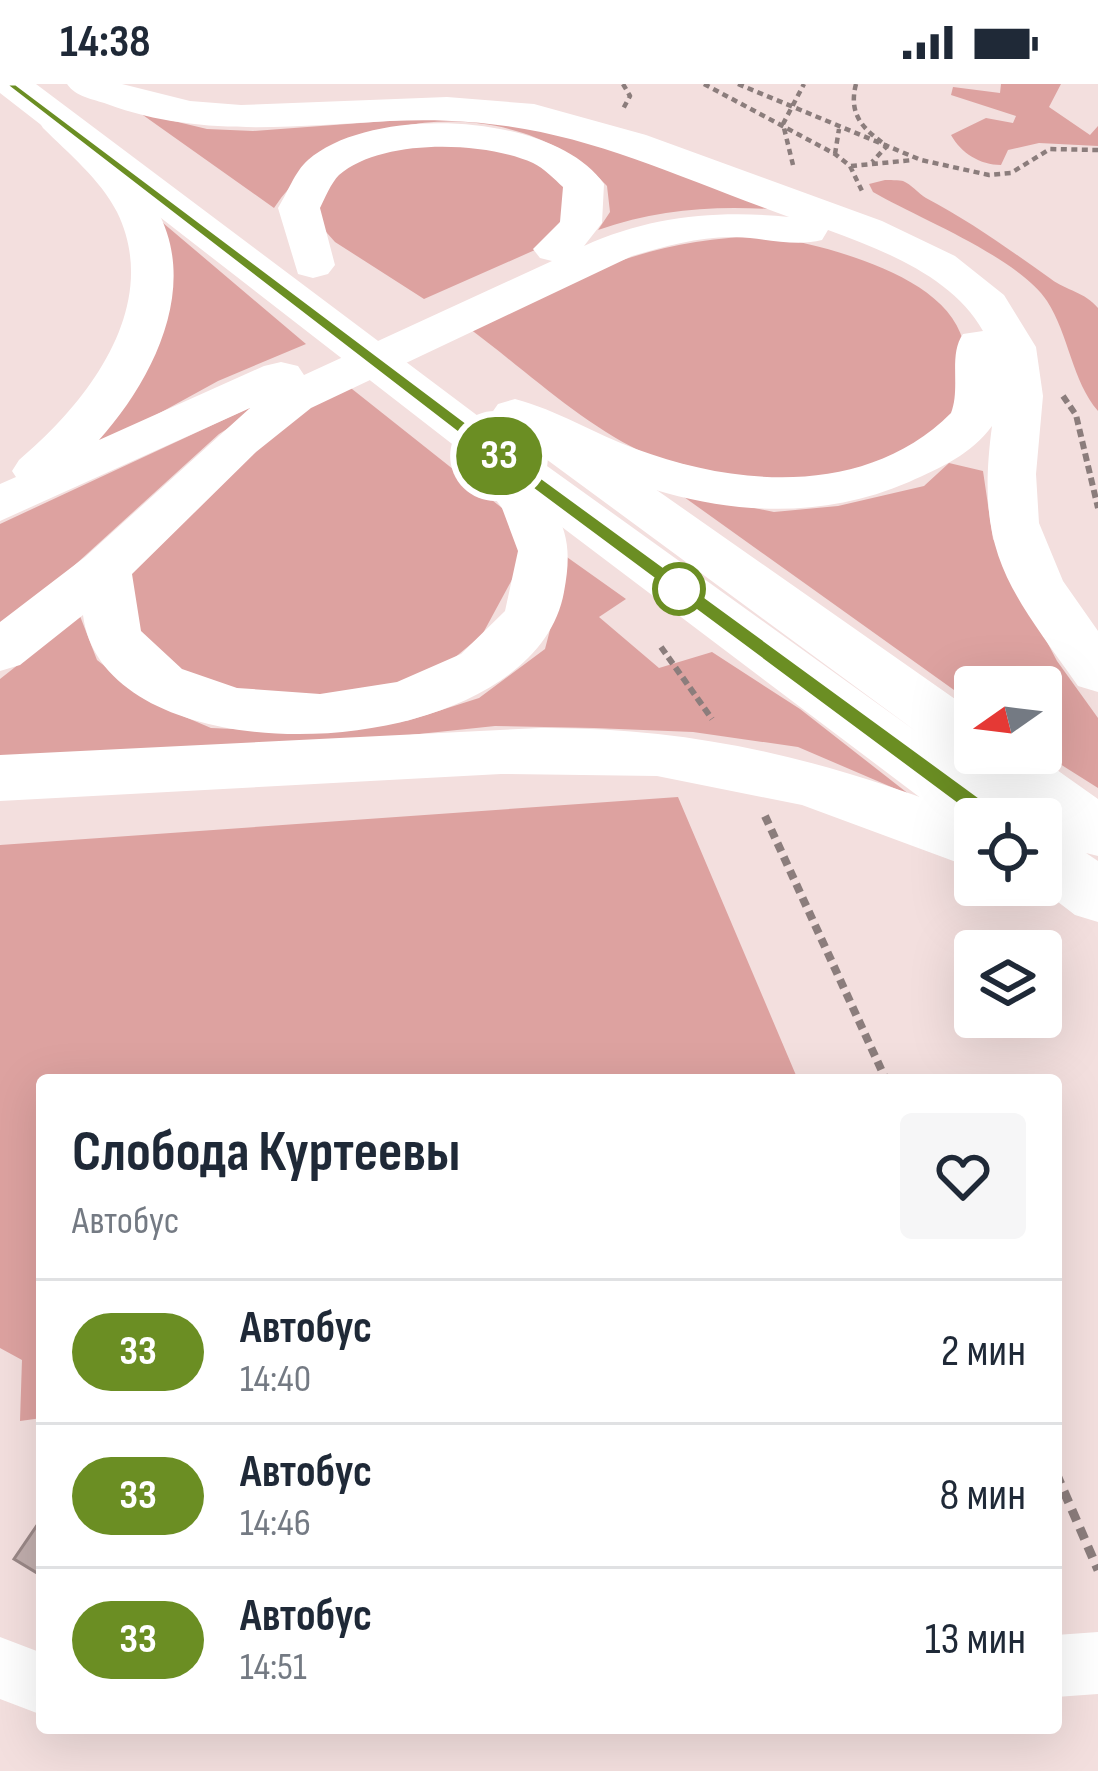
<!DOCTYPE html>
<html lang="ru">
<meta charset="utf-8">
<style>
:root{--surface:#fff;--page:#f6f6f7;--text:#1f2937;--muted:#747a83;--line:#e0e1e3}
body{margin:0;font-family:"Sofia Sans Condensed",sans-serif;background:var(--page);color:var(--text);height:100vh;display:flex;flex-direction:column;font-size:45px;white-space:nowrap}
*{box-sizing:border-box;margin:0}
p{font-size:39px;color:var(--muted)}
.icon{flex:none;width:66px;height:66px;fill:none;stroke:currentColor;stroke-width:2;stroke-linecap:round;stroke-linejoin:round}
.map{position:relative;flex:1;overflow:hidden}
.sheet{position:absolute;left:36px;top:990px;width:1026px;height:660px;display:flex;flex-direction:column;background:var(--surface);border-radius:12px;box-shadow:0 12px 48px #0002}
.sheet>*{flex:none}
.badge{padding:0 24px;border-radius:39px;font-size:42px;line-height:78px}
.needle{width:78px;rotate:256deg}
.buttons{position:absolute;left:954px;top:582px;display:grid;gap:24px}
.buttons a{display:grid;place-items:center;width:108px;height:108px;border-radius:12px;background:var(--surface);box-shadow:0 12px 48px #0002;font-size:60px}
.map>.badge{position:absolute;translate:-50% -50%;box-shadow:0 0 0 6px #fff}
.round{display:grid;place-items:center;flex:none;width:126px;height:126px;border-radius:12px;background:var(--page)}
.head{display:flex;align-items:center;justify-content:space-between;height:204px;padding:0 36px}
h1{font-size:57px;font-weight:700;line-height:90px}
ul{padding:0;list-style:none}
li{display:flex;align-items:center;gap:36px;height:144px;padding:0 36px;border-top:3px solid var(--line)}
li div{flex:1}
li b{display:block;font-size:45px}
li em{font-style:normal}
li .badge{min-width:132px;font-weight:700;text-align:center}
.status{display:flex;justify-content:space-between;align-items:center;height:84px;padding:0 60px;background:var(--surface);direction:ltr}
.status svg{height:33px;fill:currentColor}
.map>svg:first-child{display:block}
</style>
<div class="status"><b>14:38</b><svg viewBox="0 0 49 12"><path d="M0 12V9h3v3zM5 12V6h3v6zM10 12V3h3v9zM15 12V0h3v12zM26 1h20v11H26zM47 4h2v5h-2z"/></svg></div>
<div class="map">
<svg width="1098" height="1687" viewBox="0 0 1098 1687">
<rect width="100%" height="100%" fill="#f3dfde"/>
<path fill="#dda2a0" d="M1001 0H1061L1049 23 1090 51 1098 42V62L1039 59 1008 66 1001 81C980 81 961 69 951 51L986 34 1013 39 1016 32 951 11 953 3 1000 9Z
M140 29 207 45 253 47 454 32 553 41 785 126C720 121 660 124 598 146L610 128 607 102C523 9 345 17 274 124Z
M420 59 518 67 565 100 571 122 544 162 424 215 335 158 311 131C340 73 357 69 420 59Z
M885 96C887 96 901 96 903 97 911 100 918 109 926 114 970 137 1010 166 1051 195 1067 207 1085 208 1098 224V327C1072 297 1069 251 1047 217 1019 174 920 135 873 108L869 100Z
M156 133 306 260 218 297 65 381 131 311Z
M771 152C828 163 946 191 963 257 969 277 957 311 955 332 881 395 784 408 693 383 676 378 656 375 640 367 578 337 522 283 466 242 576 193 648 153 771 152Z
M347 301 502 424 527 468 482 551 436 589 369 615 304 618 193 597 143 566 120 496C171 432 275 338 347 301Z
M294 303 219 350 0 549V440Z
M949 379 983 387 993 455 1057 577 1098 634V704L1041 668V603H975V621L677 408 774 428 838 422 924 402Z
M557 466 626 515 599 533 659 584 712 568 800 625 910 711 798 663 693 648 594 644 495 642 362 656 0 681V595L80 532 97 576 150 618 211 644 259 646 407 637 479 614 545 565 558 515Z
M678 713 798 996H42V1334L20 1337 22 1276 0 1264V761Z"/>
<path fill="#c1aead" stroke="#9a8887" stroke-width="3" d="M42 1434V1492L14 1475Z"/>
<g fill="none" stroke-linecap="round" stroke-linejoin="round">
<path stroke="#8b7d7c" stroke-width="4.5" stroke-dasharray="6 4.5" stroke-linecap="butt" d="M623 0 630 12 623 25
M704 0 835 70 850 82 863 109
M738 0 921 76 989 91 1011 89 1050 65 1098 66
M856 0C848 31 863 45 887 62L872 78
M835 70 839 45
M793 81 783 40 804 0
M851 82 913 76"/>
<path stroke="#8b7d7c" stroke-width="6" stroke-dasharray="8 4.5" stroke-linecap="butt" d="M1063 312 1076 331 1098 424
M661 563 712 635"/>
<path stroke="#8b7d7c" stroke-width="8" stroke-dasharray="9 6" stroke-linecap="butt" d="M765 732 886 996"/>
<path stroke="#8b7d7c" stroke-width="9" stroke-dasharray="12 8" stroke-linecap="butt" d="M1056 1389 1098 1486"/>
<path fill="#fff" fill-rule="evenodd" d="M1098 1548V1610L1056 1613V1551Z
M0 1553 42 1569V1631L0 1615Z"/>
<path fill="#fff" fill-rule="evenodd" d="M67 0H122L190 17 241 21 447 13 534 20 646 51 882 137 955 172 1004 211 1036 263 1043 312 1036 390 1039 439 1063 497 1098 547V608L1078 602C1008 503 975 469 992 342 972 370 940 384 909 398 795 447 680 423 570 374 545 363 506 353 491 330L498 320 515 315C557 326 595 350 636 365 738 403 867 413 951 329 961 304 948 271 963 250L983 247C953 193 883 166 828 146L822 156C794 163 765 154 736 153 701 152 666 162 632 172L311 324 256 368 132 490 141 547 182 585 237 604 320 610 397 598 461 570 505 527 518 467 502 424 448 352 456 341C494 332 510 364 531 392 564 435 574 455 564 508 533 683 104 703 83 531L20 581 0 587V538L85 473 250 324 0 437V400L16 393 12 387 19 376C87 319 163 222 117 128 100 95 69 70 43 44L38 36 43 28H71C102 58 136 87 157 126 200 204 152 297 99 356L264 282 281 278 298 282 304 291 552 177 540 174 533 165 560 138 563 103C554 95 544 84 533 79 484 57 382 54 339 91 331 99 325 114 320 124L335 181 328 190 313 194 298 190 278 124C287 110 295 87 308 76 372 20 554 28 604 100L602 139 584 162C650 132 718 126 789 133 642 80 553 29 390 37 295 42 198 54 107 20 93 15 76 13 67 0Z
M540 644C698 643 832 677 978 735L975 785 802 721 657 692 501 690 0 717V671Z"/>
<path fill="#fff" fill-rule="evenodd" d="M0 0H36L490 341 917 648 527 361 519 350 527 339 544 335 561 339 975 629V669H1033L1098 715V772L1086 769 1098 777V838L1075 831 1036 801H1041V745L1054 749 1017 721 1024 735H975V753L971 752 456 363 0 9Z"/>
</g>
<path fill="#6b8e23" stroke="#fff" stroke-width="3" d="M5 0H16L479 348 1001 729V741H985L467 356Z"/>
<circle fill="#fff" stroke="#6b8e23" stroke-width="6" cx="679" cy="505" r="24"/>
</svg>
<div class="buttons">
<a><svg class="needle" viewBox="-14 -14 28 28"><path d="M0-13l5 13h-10z" fill="#e53935"/><path d="M0 13l5-13h-10z" fill="#747a83"/></svg></a>
<a><svg class="icon" aria-label="locate" viewBox="0 0 24 24"><circle cx="12" cy="12" r="6"/><path d="M12 2v4M12 18v4M2 12h4M18 12h4"/></svg></a>
<a><svg class="icon" aria-label="layers" viewBox="0 0 24 24"><path d="M12 4l9 5-9 5-9-5zM3 14l9 5 9-5"/></svg></a>
</div>
<b class="badge" style="left:499px;top:372px;background:#6b8e23;color:#fff">33</b>
<section class="sheet">
<div class="head"><div><h1>Слобода Куртеевы</h1><p>Автобус</p></div><a class="round"><svg class="icon" aria-label="heart" viewBox="0 0 24 24"><path d="M12 20l-8-8c-3-5 5-10 8-4 3-6 11-1 8 4z"/></svg></a></div>
<ul>
<li><span class="badge" style="background:#6b8e23;color:#fff">33</span><div><b>Автобус</b><p>14:40</p></div><em>2 мин</em></li>
<li><span class="badge" style="background:#6b8e23;color:#fff">33</span><div><b>Автобус</b><p>14:46</p></div><em>8 мин</em></li>
<li><span class="badge" style="background:#6b8e23;color:#fff">33</span><div><b>Автобус</b><p>14:51</p></div><em>13 мин</em></li>
</ul>
</section>
</div>
